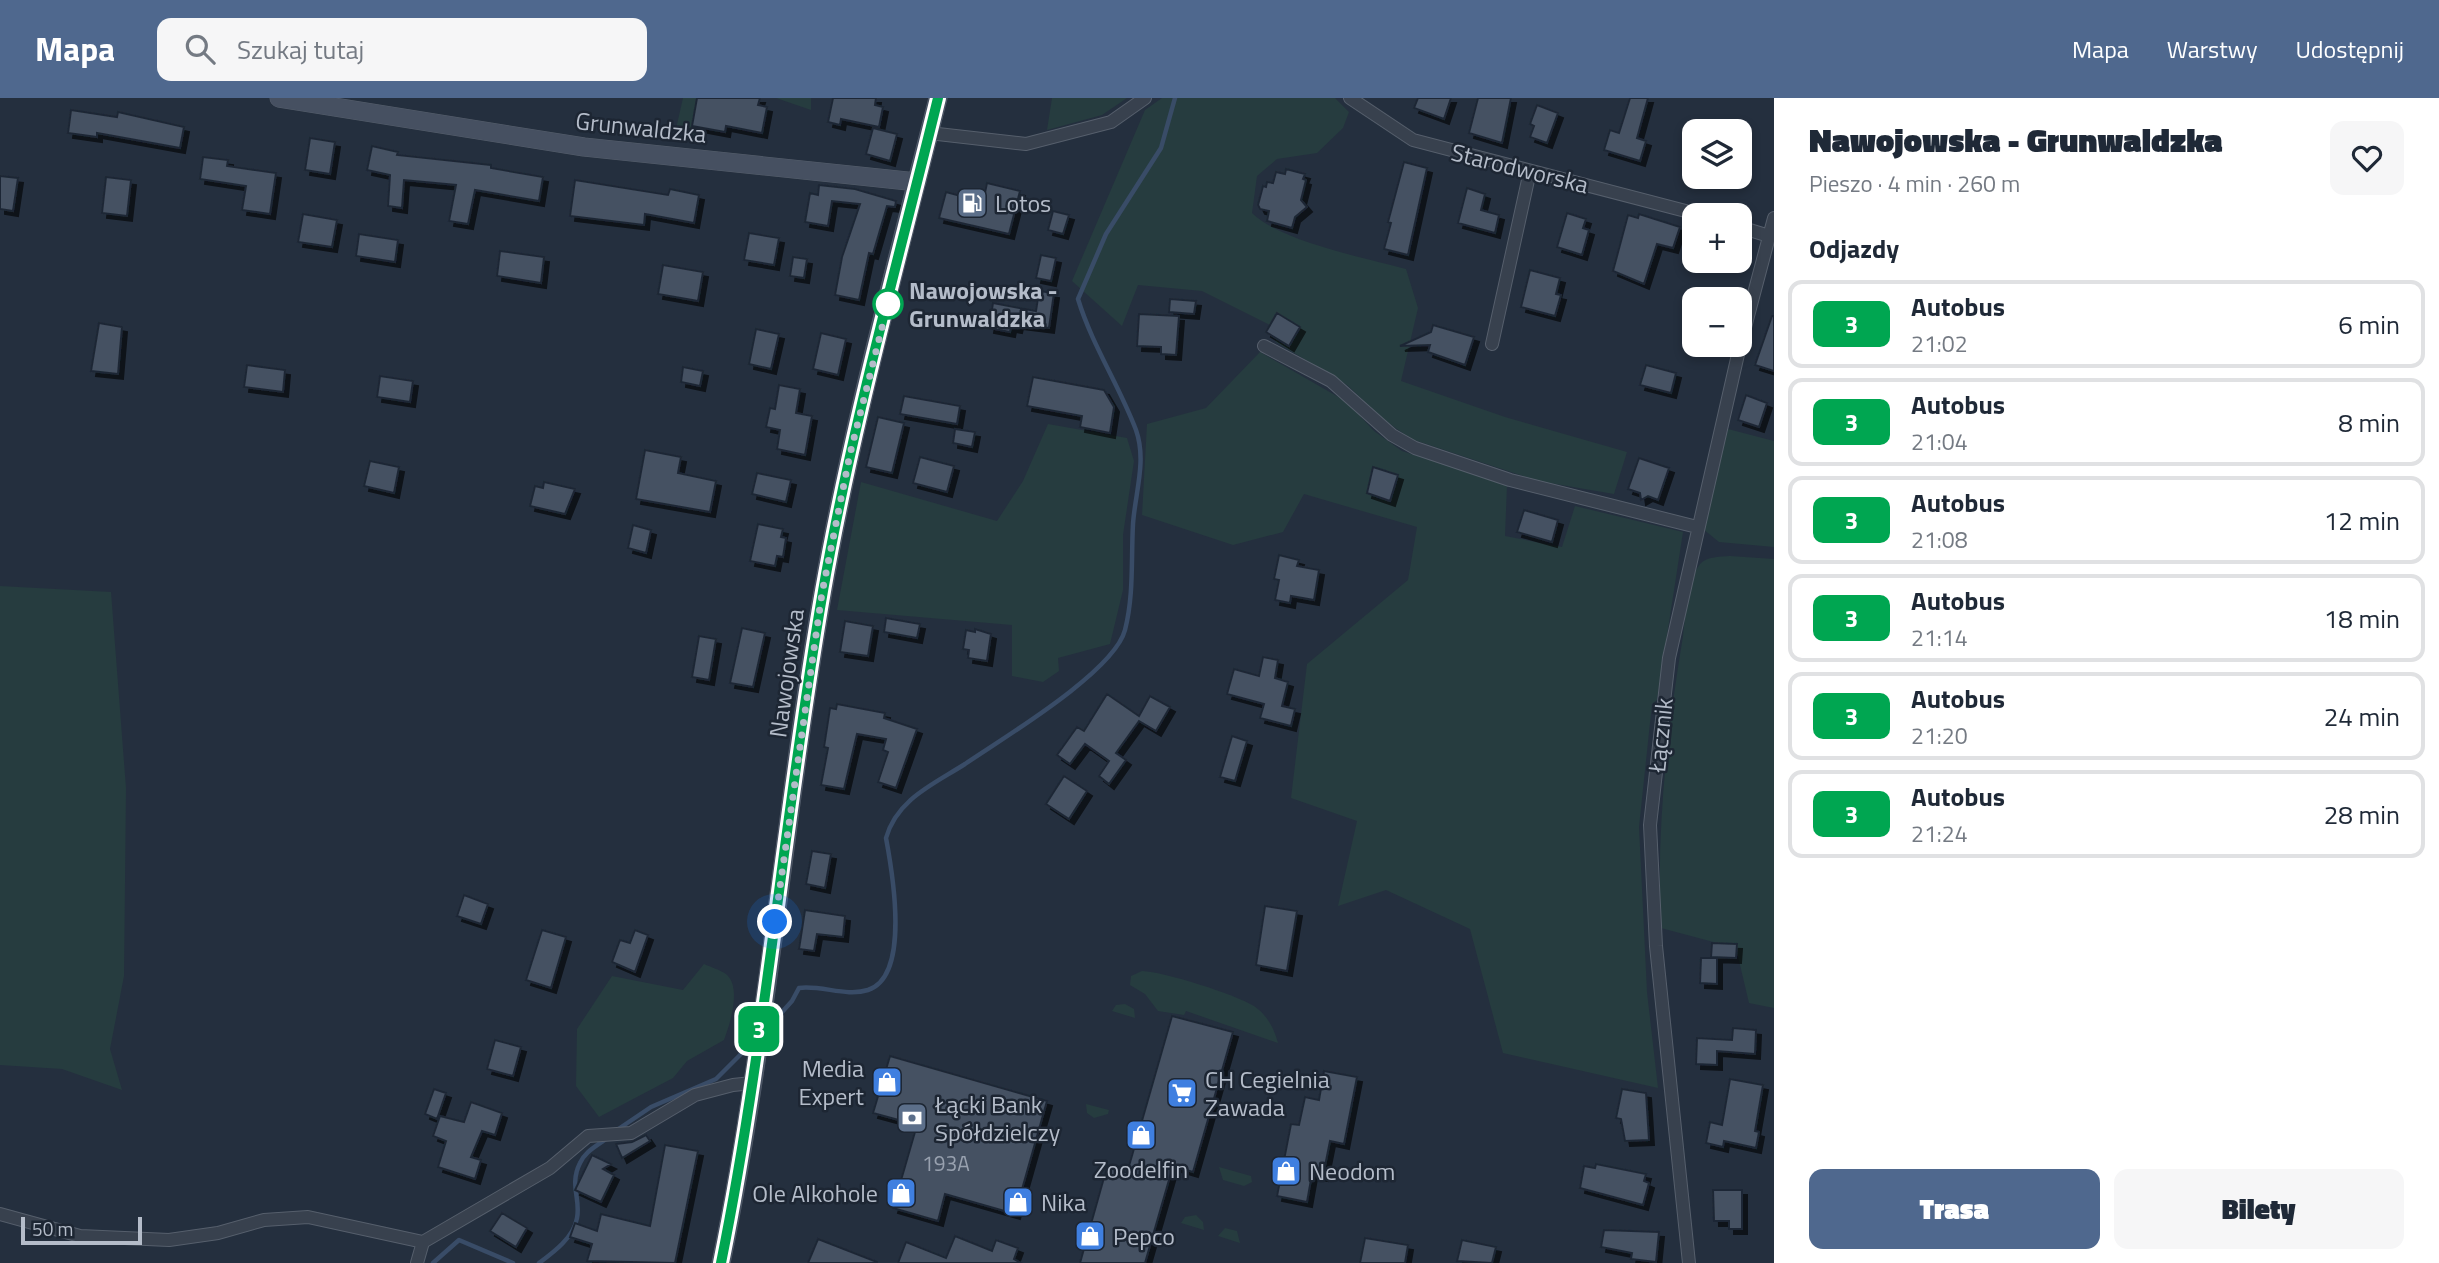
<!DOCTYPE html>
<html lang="pl">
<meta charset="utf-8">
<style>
:root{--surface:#fff;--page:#f6f6f7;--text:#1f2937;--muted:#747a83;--line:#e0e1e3;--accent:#4f688e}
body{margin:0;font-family:"Titillium Web",sans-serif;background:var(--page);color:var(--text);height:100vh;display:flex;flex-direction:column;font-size:26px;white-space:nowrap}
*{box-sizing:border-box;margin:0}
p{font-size:23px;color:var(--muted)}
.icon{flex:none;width:38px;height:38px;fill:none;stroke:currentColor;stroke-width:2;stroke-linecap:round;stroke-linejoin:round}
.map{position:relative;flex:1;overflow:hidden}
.drawer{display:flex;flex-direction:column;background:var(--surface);width:665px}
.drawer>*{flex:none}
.badge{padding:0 14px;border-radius:10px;font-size:24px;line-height:46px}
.fabs{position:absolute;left:1682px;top:21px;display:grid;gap:14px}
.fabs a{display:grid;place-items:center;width:70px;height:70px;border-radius:14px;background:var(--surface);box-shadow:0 4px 10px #0003;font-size:35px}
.scale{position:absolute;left:21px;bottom:18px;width:121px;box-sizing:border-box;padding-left:7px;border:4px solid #b4bcc9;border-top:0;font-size:19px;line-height:24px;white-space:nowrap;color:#b4bcc9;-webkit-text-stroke:5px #1d2633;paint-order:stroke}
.you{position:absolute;width:35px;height:35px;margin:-18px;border:5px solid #fff;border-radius:50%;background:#1a73e8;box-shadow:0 0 0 10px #1a73e833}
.map>.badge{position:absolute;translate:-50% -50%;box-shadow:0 0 0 4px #fff}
h2{padding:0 35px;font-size:26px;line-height:63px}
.round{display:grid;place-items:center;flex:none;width:74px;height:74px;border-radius:14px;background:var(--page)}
.headline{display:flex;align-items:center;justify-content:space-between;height:119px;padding:0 35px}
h1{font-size:33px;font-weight:800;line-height:52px}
.primary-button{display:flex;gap:14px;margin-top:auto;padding:14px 35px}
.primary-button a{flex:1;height:80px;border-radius:14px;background:var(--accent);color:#fff;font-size:28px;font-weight:800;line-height:80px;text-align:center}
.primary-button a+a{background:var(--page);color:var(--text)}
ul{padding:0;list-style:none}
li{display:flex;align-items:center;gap:21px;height:88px;margin:0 14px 10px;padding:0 21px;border:4px solid var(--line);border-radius:14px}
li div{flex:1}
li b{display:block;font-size:26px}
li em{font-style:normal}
li .badge{min-width:77px;font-weight:700;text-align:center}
header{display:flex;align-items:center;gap:42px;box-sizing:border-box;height:98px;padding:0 35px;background:var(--accent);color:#fff}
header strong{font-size:33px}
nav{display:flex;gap:38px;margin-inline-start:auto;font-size:24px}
.search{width:490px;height:63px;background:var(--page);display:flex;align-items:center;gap:18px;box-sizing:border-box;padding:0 24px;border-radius:14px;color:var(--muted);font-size:26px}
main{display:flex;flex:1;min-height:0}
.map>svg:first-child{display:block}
</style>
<header>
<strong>Mapa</strong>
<div class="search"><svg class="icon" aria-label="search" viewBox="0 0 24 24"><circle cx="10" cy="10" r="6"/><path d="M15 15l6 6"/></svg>Szukaj tutaj</div>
<nav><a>Mapa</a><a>Warstwy</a><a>Udostępnij</a></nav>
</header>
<main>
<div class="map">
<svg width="1774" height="1165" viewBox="0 0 1774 1165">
<defs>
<filter id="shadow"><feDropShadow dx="5" dy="5" stdDeviation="0" flood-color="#0009"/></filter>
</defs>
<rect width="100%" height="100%" fill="#242f3e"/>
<path fill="#263c3f" d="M683 0H697L695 38 675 35Z
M776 0H811V12Z
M1052 0H1127L1102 17 1047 32Z
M1162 0H1335L1349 14 1343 30 1317 55 1277 61 1257 78 1252 115C1280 143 1365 160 1406 171L1418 210 1401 283 1505 319 1627 354 1614 396 1538 383 1411 341 1383 321 1347 287 1276 244 1270 227 1202 193 1138 187 1122 228 1072 183 1145 12Z
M1260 254 1347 304 1374 333 1402 353 1507 387 1505 438 1562 449 1575 408 1683 434 1657 602 1652 606 1639 729 1647 894 1658 990 1503 955 1470 831 1386 792 1338 808 1357 723 1291 700 1307 566 1408 482 1417 429 1304 396 1283 434 1233 447 1142 417 1147 326 1206 310Z
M1048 326 1127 340 1134 363 1123 437V492L1110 546 1058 560 1059 573 1043 584 1012 578V527L837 512 861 384 997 423 1023 383Z
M1728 331 1774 343V449L1719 444 1703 431Z
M1730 458 1774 461V910L1749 905 1736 850 1661 830C1656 732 1667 635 1683 538 1686 515 1686 485 1700 466 1707 458 1721 459 1730 458Z
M0 488 111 494 126 690 124 878 110 951 122 992 62 971 0 967Z
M704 866C711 869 720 872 726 876 742 889 730 926 724 942L687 963 673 980 599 1019 576 988 577 931 612 878 683 892Z
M1142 873C1165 874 1234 896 1254 908 1267 917 1274 930 1278 945L1186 913 1184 917 1158 913 1145 896 1130 887 1131 878Z
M1125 906 1134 911 1135 920 1112 913 1116 907Z
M1086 1006 1109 1012 1108 1016 1094 1020 1087 1015Z
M1219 1069 1251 1078 1252 1084 1244 1088 1223 1082Z
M1196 1117 1203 1124 1204 1132 1181 1125 1185 1119Z
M1225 1130 1237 1133 1240 1145 1218 1138Z"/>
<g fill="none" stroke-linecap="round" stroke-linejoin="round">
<path stroke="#394c67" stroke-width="4.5" d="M766 932 792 903 799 890C822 887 846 899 868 892 911 878 892 772 886 740 897 701 934 686 965 666 1003 640 1114 574 1125 532 1134 497 1131 461 1133 426 1135 395 1147 363 1136 332 1119 287 1092 247 1078 201L1106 136 1161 50 1175 0
M614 1034 651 1009 716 981 752 945
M433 1165 459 1142 513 1165
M539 1165C554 1154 574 1139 577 1120 581 1101 569 1087 580 1065 586 1052 598 1048 608 1039"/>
</g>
<path fill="#455162" stroke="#1f2835" stroke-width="2" filter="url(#shadow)" d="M697 0H760L758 7 767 9 762 35 726 28 725 34 692 28Z
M833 0H876L875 7 883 9 879 29 841 21 840 27 828 24Z
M1418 0H1451L1444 21 1414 10Z
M1478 0H1511L1502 45 1469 35Z
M1630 0H1648L1637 40 1646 43 1640 63 1604 52 1610 32 1619 35Z
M1537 7 1558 15 1547 45 1530 39 1534 28 1530 26Z
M71 12 117 19 118 14 184 29 180 50 97 35V39L68 35Z
M873 30 897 36 890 63 866 56Z
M310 40 335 44 330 76 305 72Z
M372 48 398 54 397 57 491 67V70L543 79 539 103 475 92 468 126 449 123 456 87 404 82 402 110 388 108 390 77 367 72Z
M203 59 228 62 227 68 276 75 270 116 242 112 246 88 200 81Z
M1404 64 1427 70 1408 157 1384 151 1391 125 1388 124Z
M1286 71 1305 76 1303 81 1306 82 1301 102 1307 109 1295 119 1292 130 1267 123 1269 113 1260 111 1258 107 1263 88 1266 89 1267 84 1273 85 1276 74 1285 76Z
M0 78 18 80 13 113 0 111Z
M106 79 131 82 127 118 102 115Z
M575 82 668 97 670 91 699 97 694 125 645 116 644 127 570 118Z
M987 85 1020 93 1009 136 939 120 946 94 983 104Z
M819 87 855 91 896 103 895 109 887 108 873 156 869 155 859 202 835 197 842 159 860 106 832 103 828 128 805 124 810 95 818 97Z
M1467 90 1485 96 1481 112 1499 117 1495 135 1458 125Z
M1053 113 1069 117 1063 136 1048 132Z
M1567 115 1586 121 1583 130 1589 132 1582 157 1557 149Z
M303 116 337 122 332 149 298 144Z
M1639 116 1680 129 1673 150 1657 146 1644 186 1613 173 1628 117 1638 120Z
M749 135 779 140 774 167 744 162Z
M359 136 398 142 395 164 356 158Z
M500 153 544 159 541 185 497 178Z
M1041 157 1056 160 1051 183 1036 180Z
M793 159 807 161 804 180 790 178Z
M663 167 703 174 698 203 658 196Z
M1530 172 1560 180 1556 196 1561 197 1555 218 1521 209Z
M1039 193 1054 195 1049 230 1018 226 1017 230 1011 229 1010 234 989 230 993 205 1036 213Z
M1170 201 1196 203 1194 216 1169 214Z
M1277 215 1300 229 1289 248 1266 234Z
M1139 216 1179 218 1176 257 1161 256V249L1137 248Z
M1772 218H1774V273L1755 267Z
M99 225 122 229 118 276 91 273Z
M1433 227 1474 239 1465 267 1428 254 1430 247 1400 248 1431 234Z
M756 231 779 236 771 271 749 266Z
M821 235 846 241 838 277 813 271Z
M247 267 285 272 283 294 244 289Z
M1646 267 1676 275 1671 295 1640 287Z
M683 269 703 273 700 288 681 284Z
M380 278 413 283 410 304 377 299Z
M1033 279 1104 292 1114 309 1110 335 1080 329 1082 318 1027 308Z
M779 287 800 291 796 315 812 318 805 357 777 351 780 332 766 329 770 310 775 311Z
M1746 297 1767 305 1759 329 1738 322Z
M904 298 960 308 957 326 900 316Z
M878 319 904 325 892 375 866 369Z
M955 331 975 334 972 349 953 345Z
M645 352 681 359 678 375 716 383 710 414 636 401Z
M920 359 954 368 947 394 913 385Z
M1639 360 1669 370 1658 402 1648 398 1641 402 1640 395 1628 391Z
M370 363 399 369 394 395 364 388Z
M1373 369 1398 377 1390 403 1367 395Z
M757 375 791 382 786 404 752 396Z
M544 384 575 391 565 416 530 408 535 388 543 390Z
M1524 412 1558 422 1552 444 1517 434Z
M758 426 783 431 781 439 786 440 783 459 777 458 775 468 750 463Z
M633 427 651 432 646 455 628 450Z
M1279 457 1299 462 1297 468 1319 472 1314 502 1291 498 1290 505 1275 502 1279 482 1274 481Z
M886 520 920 526 917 540 884 534Z
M845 523 873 528 868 558 840 554Z
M742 530 765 535 753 589 730 585Z
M975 531 991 536 987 563 968 560 969 552 963 551 966 532 975 534Z
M699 538 716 541 709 582 692 579Z
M1263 559 1278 562 1275 580 1288 584 1282 608 1295 611 1291 628 1260 620 1264 606 1227 596 1234 571 1259 578Z
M1107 596 1139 618 1150 598 1170 609 1156 633 1139 623 1116 655 1126 662 1109 686 1099 678 1109 663 1085 646 1070 666 1057 657 1077 629 1084 633Z
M837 606 885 615 884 620 917 631 896 690 878 684 888 654 883 652 886 641 857 636 844 691 821 687 828 650 824 649 830 610 836 611Z
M1232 638 1247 643 1235 683 1220 679Z
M1064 678 1087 693 1069 721 1046 706Z
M812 753 831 756 825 790 806 786Z
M464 797 488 806 481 826 457 818Z
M1265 808 1297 813 1287 873 1256 867Z
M805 812 845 818 843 839 817 836 814 853 799 851Z
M542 832 566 839 551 890 526 882Z
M635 832 648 837 635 874 612 864 620 842 630 845Z
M1712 845 1737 846 1736 860 1711 859Z
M1701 860H1717V886L1700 885Z
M1172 918 1233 934 1193 1074 1173 1068 1145 1165H1080L1107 1069 1127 1075Z
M1733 930 1756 932 1755 956 1717 953V967L1696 966 1697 940 1732 942Z
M495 942 521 949 513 978 487 971Z
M890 958 1047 1003 1015 1116 945 1096 938 1123 893 1110 917 1027 873 1015Z
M1324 973 1357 979 1344 1046 1330 1043 1323 1078 1312 1076 1307 1104 1277 1098 1291 1026 1299 1027 1305 999 1319 1002Z
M1730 981 1763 987 1755 1033 1759 1034 1756 1050 1724 1043 1723 1049 1706 1045 1710 1024 1722 1027Z
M434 991 446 995 437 1021 425 1016Z
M1622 991 1646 995 1649 1042 1625 1043 1621 1021 1616 1020Z
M471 1004 502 1015 495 1037 482 1033 471 1059 481 1062 475 1081 438 1069 446 1043 433 1038 440 1018 464 1024Z
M646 1037 650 1043 622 1060 616 1046 632 1044Z
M665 1047 698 1053 675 1165 587 1163 592 1146 570 1139 575 1125 597 1133 601 1116 650 1128Z
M592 1057 611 1066 603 1071 614 1077 601 1104 575 1092Z
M1596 1066 1646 1076 1644 1083 1649 1085 1643 1107 1580 1090 1584 1068 1595 1070Z
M1713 1092H1742V1131H1729V1123H1714Z
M502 1115 527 1130 516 1149 490 1133Z
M1604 1132 1659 1134 1656 1164 1631 1161 1632 1155 1601 1149Z
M955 1138 992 1153 996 1142 1018 1150 1014 1161 1021 1165H898L906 1144 946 1160Z
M1365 1140 1408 1147 1405 1165H1360Z
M818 1141 877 1164V1165H808Z
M1462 1142 1496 1149 1492 1165 1457 1163Z"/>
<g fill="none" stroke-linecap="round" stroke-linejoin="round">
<g stroke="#565f6c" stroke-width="14">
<path id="street" d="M1350 0 1413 42 1701 117
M929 35 1026 46 1111 24 1145 0
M1740 129 1769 138
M1492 246 1530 73
M1264 248 1331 283 1392 337 1415 350 1510 382 1697 429
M0 1116 80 1138 169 1142 218 1135 264 1122 308 1119 423 1144
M417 1165 423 1144 550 1070 588 1038 631 1035 695 997 733 987 752 985
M1689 1165 1656 848 1650 727 1669 560 1739 252 1774 120"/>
</g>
<g stroke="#565f6c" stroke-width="19">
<path id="secondary" d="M279 0 584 49 917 84
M721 1165C767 943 784 716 823 493 852 327 897 164 938 0"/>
</g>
<use href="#street" stroke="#38414e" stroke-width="12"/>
<use href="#secondary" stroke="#465061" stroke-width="18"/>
</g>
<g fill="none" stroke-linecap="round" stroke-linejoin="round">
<g stroke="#fff" stroke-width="16">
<path id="line" d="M721 1165C766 943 784 716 823 493 852 327 898 164 938 0"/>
</g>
<use href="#line" stroke="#00a651" stroke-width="10"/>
<path stroke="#b4bcc9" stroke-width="7" stroke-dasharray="0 12.6" d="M775 824 822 495 850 356 888 206"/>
</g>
<defs>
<g id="fuel-square" transform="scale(1.575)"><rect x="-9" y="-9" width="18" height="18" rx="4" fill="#5c6f8a" stroke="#1d2633"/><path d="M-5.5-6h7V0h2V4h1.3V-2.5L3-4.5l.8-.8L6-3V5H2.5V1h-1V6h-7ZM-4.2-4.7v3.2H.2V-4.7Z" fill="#fff"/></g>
<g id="shop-square" transform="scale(1.575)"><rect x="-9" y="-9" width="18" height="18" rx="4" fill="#3f7fe0" stroke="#1d2633"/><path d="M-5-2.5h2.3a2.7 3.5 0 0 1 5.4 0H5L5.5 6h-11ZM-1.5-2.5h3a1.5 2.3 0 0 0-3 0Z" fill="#fff"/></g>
<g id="supermarket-square" transform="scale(1.575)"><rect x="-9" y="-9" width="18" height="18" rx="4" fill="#3f7fe0" stroke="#1d2633"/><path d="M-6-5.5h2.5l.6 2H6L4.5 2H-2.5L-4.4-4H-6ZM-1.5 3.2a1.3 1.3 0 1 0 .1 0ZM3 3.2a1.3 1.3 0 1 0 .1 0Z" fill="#fff"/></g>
<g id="bank-square" transform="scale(1.575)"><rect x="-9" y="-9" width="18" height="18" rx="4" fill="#5c6f8a" stroke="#1d2633"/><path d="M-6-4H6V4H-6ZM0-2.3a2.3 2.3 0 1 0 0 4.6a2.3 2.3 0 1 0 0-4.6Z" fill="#fff"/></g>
</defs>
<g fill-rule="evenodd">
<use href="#fuel-square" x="972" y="105"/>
<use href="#shop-square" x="887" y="984"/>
<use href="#supermarket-square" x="1182" y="995"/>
<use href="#bank-square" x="912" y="1020"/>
<use href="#shop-square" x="1141" y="1037"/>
<use href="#shop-square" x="1286" y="1073"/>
<use href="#shop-square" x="901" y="1095"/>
<use href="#shop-square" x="1018" y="1104"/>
<use href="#shop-square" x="1090" y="1138"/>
</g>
<circle fill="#fff" stroke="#00a651" stroke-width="3.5" cx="888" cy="206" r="14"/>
<g text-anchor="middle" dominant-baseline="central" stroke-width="5" stroke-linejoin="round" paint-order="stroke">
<g font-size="21" fill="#98a1af">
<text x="946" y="1065">193A</text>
</g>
<g font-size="24" fill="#b4bcc9" stroke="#1d2633">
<text transform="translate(641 29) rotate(6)">Grunwaldzka</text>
<text transform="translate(1520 70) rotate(14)">Starodworska</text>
<text transform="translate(786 575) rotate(-82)">Nawojowska</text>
<text transform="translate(1660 637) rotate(-84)">Łącznik</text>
</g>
<g font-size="24" fill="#b4bcc9" stroke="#1d2633" text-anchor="start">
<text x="995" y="105">Lotos</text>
<text x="864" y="970" text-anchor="end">Media<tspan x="864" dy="28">Expert</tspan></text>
<text x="1205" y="981">CH Cegielnia<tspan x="1205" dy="28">Zawada</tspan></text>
<text x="935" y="1006">Łącki Bank<tspan x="935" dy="28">Spółdzielczy</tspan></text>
<text x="1141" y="1071" text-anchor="middle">Zoodelfin</text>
<text x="1309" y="1073">Neodom</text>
<text x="878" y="1095" text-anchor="end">Ole Alkohole</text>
<text x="1041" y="1104">Nika</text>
<text x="1113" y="1138">Pepco</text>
</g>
<g font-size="24" font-weight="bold" fill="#b4bcc9" stroke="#1d2633" text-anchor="start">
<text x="909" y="192">Nawojowska -<tspan x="909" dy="28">Grunwaldzka</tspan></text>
</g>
</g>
</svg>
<div class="fabs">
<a><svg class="icon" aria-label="layers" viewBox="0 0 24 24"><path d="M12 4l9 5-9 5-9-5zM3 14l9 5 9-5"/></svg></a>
<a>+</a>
<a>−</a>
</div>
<div class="scale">50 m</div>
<div class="you" style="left:775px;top:824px"></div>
<b class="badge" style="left:759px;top:931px;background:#00a651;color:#fff">3</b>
</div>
<section class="drawer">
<div class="headline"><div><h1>Nawojowska - Grunwaldzka</h1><p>Pieszo · 4 min · 260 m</p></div><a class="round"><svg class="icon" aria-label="heart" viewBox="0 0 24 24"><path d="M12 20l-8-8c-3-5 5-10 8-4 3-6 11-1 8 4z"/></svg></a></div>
<h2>Odjazdy</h2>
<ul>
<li><span class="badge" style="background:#00a651;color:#fff">3</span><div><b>Autobus</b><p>21:02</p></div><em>6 min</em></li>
<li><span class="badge" style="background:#00a651;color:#fff">3</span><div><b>Autobus</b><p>21:04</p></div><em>8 min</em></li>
<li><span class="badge" style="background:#00a651;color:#fff">3</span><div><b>Autobus</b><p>21:08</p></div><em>12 min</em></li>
<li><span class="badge" style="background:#00a651;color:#fff">3</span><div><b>Autobus</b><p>21:14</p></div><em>18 min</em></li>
<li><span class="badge" style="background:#00a651;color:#fff">3</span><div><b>Autobus</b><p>21:20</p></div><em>24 min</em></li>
<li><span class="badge" style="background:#00a651;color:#fff">3</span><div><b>Autobus</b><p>21:24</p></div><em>28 min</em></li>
</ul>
<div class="primary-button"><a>Trasa</a><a>Bilety</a></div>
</section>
</main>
